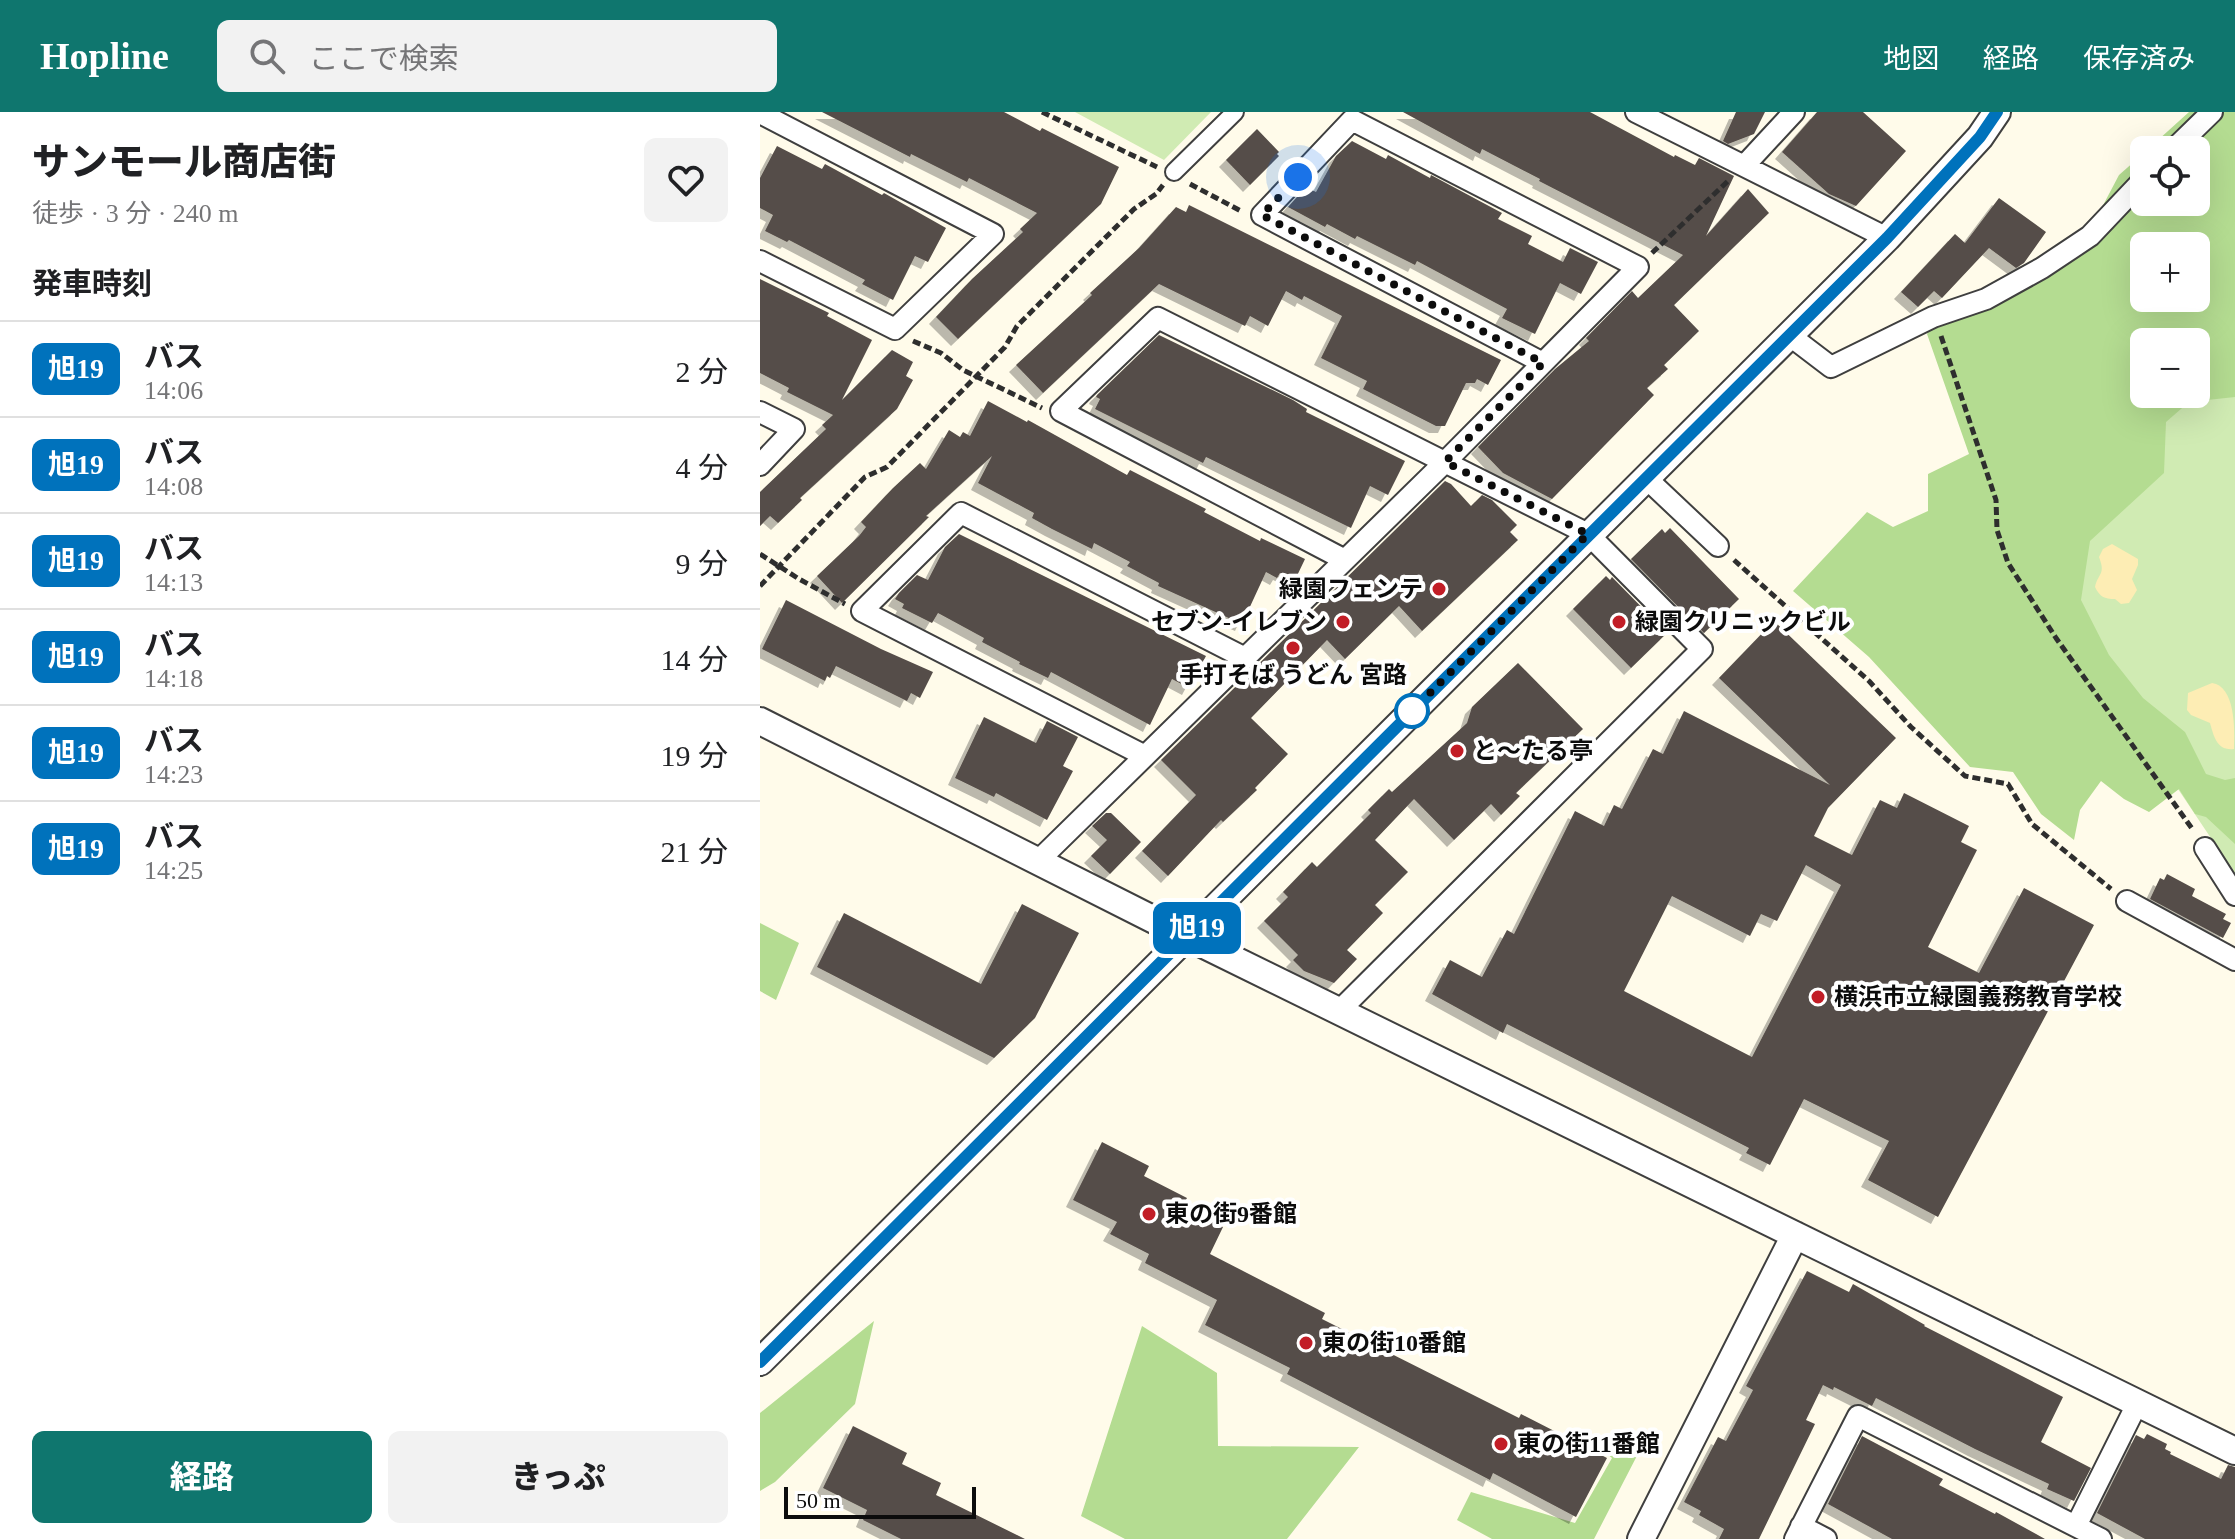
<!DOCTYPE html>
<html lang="ja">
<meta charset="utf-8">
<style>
:root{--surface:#fff;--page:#f2f2f2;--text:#202124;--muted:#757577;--line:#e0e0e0;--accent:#0f766e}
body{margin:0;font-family:"Times New Roman","Noto Sans JP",serif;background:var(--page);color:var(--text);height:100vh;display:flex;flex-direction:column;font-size:30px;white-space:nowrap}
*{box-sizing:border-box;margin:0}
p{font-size:26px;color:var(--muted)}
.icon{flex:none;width:44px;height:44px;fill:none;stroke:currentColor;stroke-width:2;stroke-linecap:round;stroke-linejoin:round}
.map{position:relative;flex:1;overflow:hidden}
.side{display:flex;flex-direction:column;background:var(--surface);width:760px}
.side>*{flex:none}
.badge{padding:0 16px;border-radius:12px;font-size:28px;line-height:52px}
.fabs{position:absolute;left:1370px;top:24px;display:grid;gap:16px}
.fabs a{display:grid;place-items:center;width:80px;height:80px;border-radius:12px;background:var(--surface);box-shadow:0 8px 32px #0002;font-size:40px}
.scale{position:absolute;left:24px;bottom:20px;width:192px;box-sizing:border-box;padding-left:8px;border:4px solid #0c0c0c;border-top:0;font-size:22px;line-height:28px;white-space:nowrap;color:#0c0c0c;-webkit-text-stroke:6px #fff;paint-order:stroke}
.you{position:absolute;width:40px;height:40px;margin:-20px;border:6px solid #fff;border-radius:50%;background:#1a73e8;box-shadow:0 0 0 12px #1a73e833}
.map>.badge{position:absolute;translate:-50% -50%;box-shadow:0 0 0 4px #fff}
h2{padding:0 32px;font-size:30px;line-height:72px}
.round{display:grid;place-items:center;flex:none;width:84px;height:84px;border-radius:12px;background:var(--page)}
.overview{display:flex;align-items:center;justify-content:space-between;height:136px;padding:0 32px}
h1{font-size:38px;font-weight:800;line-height:60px}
.action{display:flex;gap:16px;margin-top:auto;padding:16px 32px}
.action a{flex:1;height:92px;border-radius:12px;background:var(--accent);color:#fff;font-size:32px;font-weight:800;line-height:92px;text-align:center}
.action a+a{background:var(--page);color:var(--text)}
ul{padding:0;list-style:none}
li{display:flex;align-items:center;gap:24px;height:96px;padding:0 32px;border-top:2px solid var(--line)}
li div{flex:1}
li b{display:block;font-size:30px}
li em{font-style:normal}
li .badge{min-width:88px;font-weight:700;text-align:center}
header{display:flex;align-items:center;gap:48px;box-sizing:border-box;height:112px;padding:0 40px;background:var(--accent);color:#fff}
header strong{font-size:38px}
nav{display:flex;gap:44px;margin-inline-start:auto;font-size:28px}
.search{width:560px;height:72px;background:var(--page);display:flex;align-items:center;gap:20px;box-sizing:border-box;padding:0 28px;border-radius:12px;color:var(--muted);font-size:30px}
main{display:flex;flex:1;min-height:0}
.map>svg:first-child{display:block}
</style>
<header>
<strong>Hopline</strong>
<div class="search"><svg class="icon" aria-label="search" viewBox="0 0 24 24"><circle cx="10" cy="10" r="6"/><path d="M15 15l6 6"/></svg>ここで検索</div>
<nav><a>地図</a><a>経路</a><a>保存済み</a></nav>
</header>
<main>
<section class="side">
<div class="overview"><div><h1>サンモール商店街</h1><p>徒歩 · 3 分 · 240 m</p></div><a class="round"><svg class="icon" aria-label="heart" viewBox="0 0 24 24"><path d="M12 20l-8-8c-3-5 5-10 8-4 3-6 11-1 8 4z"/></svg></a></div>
<h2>発車時刻</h2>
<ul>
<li><span class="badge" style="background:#0072bc;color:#fff">旭19</span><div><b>バス</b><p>14:06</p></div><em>2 分</em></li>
<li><span class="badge" style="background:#0072bc;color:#fff">旭19</span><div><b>バス</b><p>14:08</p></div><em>4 分</em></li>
<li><span class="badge" style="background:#0072bc;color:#fff">旭19</span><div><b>バス</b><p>14:13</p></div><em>9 分</em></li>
<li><span class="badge" style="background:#0072bc;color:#fff">旭19</span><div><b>バス</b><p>14:18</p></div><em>14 分</em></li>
<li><span class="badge" style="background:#0072bc;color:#fff">旭19</span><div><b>バス</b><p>14:23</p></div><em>19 分</em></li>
<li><span class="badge" style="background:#0072bc;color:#fff">旭19</span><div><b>バス</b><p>14:25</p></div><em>21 分</em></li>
</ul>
<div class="action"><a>経路</a><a>きっぷ</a></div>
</section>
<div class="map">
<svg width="1475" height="1427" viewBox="0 0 1475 1427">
<defs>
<filter id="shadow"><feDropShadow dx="-7" dy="7" stdDeviation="0" flood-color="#0004"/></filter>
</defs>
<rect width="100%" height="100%" fill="#fffbea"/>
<path fill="#d0ebb3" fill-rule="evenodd" d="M315 0H451L404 48Z
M1475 0V762L1418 677 1312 531 1384 90H1436V38ZM1384 134H1436V186H1384ZM1384 230H1436V282H1384Z"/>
<path fill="#b4dc91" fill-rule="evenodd" d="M1429 0H1475V285L1429 290 1406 310 1404 361 1330 429 1321 488 1349 543 1383 586 1425 620 1446 662 1465 668 1475 666V732L1446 705 1435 702 1419 677 1389 700 1364 687 1341 669 1320 698 1314 728 1281 702 1253 660 1210 655 1109 545 1033 479 1107 400 1133 415 1168 399V362L1209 342 1167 222 1180 200 1231 181 1330 118 1359 63 1384 41V90H1436V38H1387ZM1384 134H1436V186H1384ZM1384 230H1436V282H1384Z
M0 811 39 831 16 888 0 879Z
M114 1209 95 1292 15 1370 0 1379V1301Z
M382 1214 457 1261 458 1334 599 1335 527 1427H365L321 1404Z
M855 1322 881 1336 834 1427H732L697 1408 711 1380 815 1411 852 1346 841 1337Z"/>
<path fill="#fdedb4" d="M1352 432 1378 447V453L1372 467 1377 478 1369 491 1361 492 1355 487C1344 487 1340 485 1335 475 1338 461 1346 463 1339 445L1343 437Z
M1452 571C1475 574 1475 616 1474 637 1457 639 1454 625 1450 611L1431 603 1427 598 1428 581Z"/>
<path fill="#554d48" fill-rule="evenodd" filter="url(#shadow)" d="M62 0H244L280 19 282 16 359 55 341 92 198 227 176 205 212 167 263 120 260 117 277 101 209 66 207 70 151 42 150 45Z
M643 0H830L914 45 915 43 935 53 939 46 974 64 946 124 988 77 1009 101 914 193 939 219 904 253 908 257 887 276 894 283 792 387 743 361 718 335 795 257 829 229 826 226 872 179 878 186 923 143 779 69 780 67 722 37 720 42Z
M976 0H1005L994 22 968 32 963 29Z
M1057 0H1103L1146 39 1096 94 1069 82 1022 40Z
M497 17 519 40 517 42 519 44 490 73 466 48Z
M592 29 626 47 628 43 670 66 671 63 742 101 738 107 772 124 768 132 803 150 810 136 838 150 821 182 800 171 775 222 742 206 747 197 657 149 655 153 597 124 595 127 567 112 565 115 528 95 546 75 556 80 576 44Z
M17 34 62 57 65 52 122 83 124 81 186 116 168 150 155 144 133 188 102 172 105 168 29 128 27 130 5 119 13 103 0 96V66Z
M1239 86 1286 120 1264 151 1256 156 1229 136 1182 186 1174 179 1158 195 1141 180 1195 122 1205 131Z
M429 93 741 248 728 273 717 267 715 271H706L685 314H676L603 277 607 269 561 246 582 204 544 184 542 188 526 179 508 214 490 204 485 214 399 172 283 281 256 253 332 183 330 181 379 136 416 95 426 100Z
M0 167 69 201 67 204 112 228 82 288 132 238 153 250 146 264 153 268 137 297 40 386 42 388 18 411 10 404 0 414V380L66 317 62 313 73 303 27 280 29 276 0 261Z
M399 223 533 288 547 297 546 300 645 349 628 383 610 374 591 416 446 345 443 351 335 297 340 287 336 285 337 283Z
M228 289 267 310 268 308 367 363 370 358 446 397 444 400 500 429 501 426 545 447 535 468 520 461 517 466 506 460 482 512 398 474 399 471 367 454 370 450 334 431 332 437 292 417 272 406 274 401 218 371 232 344 166 404 169 405 82 491 57 464 99 424 106 415 101 410 133 376 160 351 166 357 189 318 200 325 203 320 210 324Z
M685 369 691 372 711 394 722 383 732 388 757 413 750 420 758 428 662 519 639 494 585 547 567 528 491 606 528 642 495 676 497 678 463 710 461 708 408 764 382 739 436 683 401 648Z
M910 416 979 487 944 521 871 447 902 417 905 421Z
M199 422 446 544 429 576 412 567 390 613 291 560 288 566 259 552 260 550 222 530 224 526 178 501 172 511 142 496 144 492 135 487 139 481 157 463 168 468 185 435Z
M846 464 850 468 852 465 907 521 871 556 813 497Z
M26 488 121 537 173 560 160 586 151 581 147 589 76 554 70 566 67 564 65 569 2 537Z
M1014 509 1136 626 1068 696 1054 724 1092 743 1120 688 1137 696 1144 681 1209 714 1201 730 1217 738 1168 835 1219 861 1264 776 1334 813 1178 1105 1108 1068 1129 1029 1044 987 1010 1053 986 1041 989 1036 747 912 743 921 672 882 690 848 722 865 747 818 754 822 815 699 844 714 854 693 862 697 893 637 903 642 924 599 1070 673 959 566ZM1046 753 1081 773 992 945 864 879 912 784 990 824 1001 802 1017 809Z
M758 551 823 617 756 681 760 684 741 703 731 692 694 728 654 687 615 728 648 760 615 793 623 801 587 838 597 847 574 871 544 859 533 848 538 843 504 809 528 785 523 780 552 750 557 755 611 701 608 698 629 677 632 680 707 611 712 595Z
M224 605 276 631 287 609 318 625 303 654 313 659 287 708 236 681 234 685 195 666Z
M346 701H351L381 730 350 762 331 744 347 728 332 714Z
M1407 762 1435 777 1432 784 1466 802 1463 807 1471 811 1463 826 1390 787 1400 766 1404 768Z
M262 792 319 821 275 906 234 946 57 855 84 801 221 872Z
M342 1030 389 1054 384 1064 427 1086 422 1095 463 1115 450 1142 565 1201 562 1207 759 1306 761 1302 847 1346 816 1405 733 1361 730 1368 527 1262 530 1256 445 1213 457 1188 385 1151 389 1142 350 1122 357 1110 313 1088Z
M1047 1159 1089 1180 1093 1172 1165 1213 1164 1214 1303 1285 1281 1330 1331 1356 1314 1389 1287 1377 1289 1372 1215 1337 1116 1286 1112 1294 1074 1275 1073 1278 1063 1273 1046 1308 1055 1312 999 1427H959L964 1417 939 1403 941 1399 924 1390 958 1325 966 1329 993 1278 986 1274Z
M93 1314 147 1341 142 1352 181 1371 176 1383 265 1427H141L103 1408 107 1398 63 1376Z
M1387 1322 1407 1332 1405 1337 1411 1340 1410 1342 1461 1367 1468 1353 1475 1355V1427H1385L1337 1401 1376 1323 1384 1327Z
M1102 1324 1183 1367 1179 1373 1235 1402 1236 1400 1285 1427H1132L1068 1392Z"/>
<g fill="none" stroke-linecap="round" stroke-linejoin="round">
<g stroke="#3f3f3f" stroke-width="20">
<path id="pedestrian" d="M414 60 475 0"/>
</g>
<g stroke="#3f3f3f" stroke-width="24">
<path id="minor" d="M876 0 984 54
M1034 0 984 54 1127 126
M0 1 233 122 135 217 0 149
M1413 38 1452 0
M1029 223 1071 255 1173 205 1226 187 1282 156 1330 124 1384 67
M0 300 34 317 0 353
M886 366 958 434
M385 644 102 499 201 401 485 546
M1445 736 1475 783
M278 749 685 350 878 155 592 8 502 103 783 251
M1367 789 1475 848
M579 899 942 537 828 422 398 206 301 299 585 448
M1041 1414 1066 1427
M1316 1414 1378 1290
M1035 1427 1098 1304 1341 1427"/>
</g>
<g stroke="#3f3f3f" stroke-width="30">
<path id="tertiary" d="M0 609 428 825 1475 1339
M0 1250 1127 126 1220 25 1237 0
M881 1427 1035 1123"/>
</g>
<path stroke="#2e2e2e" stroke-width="5" stroke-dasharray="8 4" stroke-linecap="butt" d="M282 0 397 55
M430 72 481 99
M892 141 969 68
M1181 224 1236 388 1237 418 1248 451 1296 526 1433 718
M153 229 181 241 203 258 282 296
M0 442 39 467 85 492
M974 448 1109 569 1151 615 1205 664 1248 672 1272 712 1351 777
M0 474 105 365 127 355 245 235 257 214 374 97 396 82 403 73"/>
<use href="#pedestrian" stroke="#fff" stroke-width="16"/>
<use href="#minor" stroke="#fff" stroke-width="20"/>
<use href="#tertiary" stroke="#fff" stroke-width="26"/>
</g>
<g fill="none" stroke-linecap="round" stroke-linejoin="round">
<g stroke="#fff" stroke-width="18">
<path id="line" d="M0 1250 1127 126 1220 25 1237 0"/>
</g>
<use href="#line" stroke="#0072bc" stroke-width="12"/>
<path stroke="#0c0c0c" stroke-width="8" stroke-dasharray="0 14.4" d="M538 65 502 103 783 251 685 350 828 422 652 599"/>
</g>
<g fill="#c21d26" stroke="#fff" stroke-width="3">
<circle cx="679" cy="477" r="8"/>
<circle cx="583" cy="510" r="8"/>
<circle cx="859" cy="510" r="8"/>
<circle cx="533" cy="536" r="8"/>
<circle cx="697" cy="639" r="8"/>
<circle cx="1058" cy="885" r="8"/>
<circle cx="389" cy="1102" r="8"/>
<circle cx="546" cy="1231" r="8"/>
<circle cx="741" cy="1332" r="8"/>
</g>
<circle fill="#fff" stroke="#0072bc" stroke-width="4" cx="652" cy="599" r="16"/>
<g text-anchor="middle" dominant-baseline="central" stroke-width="8" stroke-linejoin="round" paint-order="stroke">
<g font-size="24" font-weight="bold" fill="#0c0c0c" stroke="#fff" text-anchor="start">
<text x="663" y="477" text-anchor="end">緑園フェンテ</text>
<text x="567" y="510" text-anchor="end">セブン-イレブン</text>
<text x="875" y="510">緑園クリニックビル</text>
<text x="533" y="563" text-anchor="middle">手打そば うどん 宮路</text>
<text x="713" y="639">と～たる亭</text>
<text x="1074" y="885">横浜市立緑園義務教育学校</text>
<text x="405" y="1102">東の街9番館</text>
<text x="562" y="1231">東の街10番館</text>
<text x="757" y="1332">東の街11番館</text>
</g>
</g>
</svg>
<div class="fabs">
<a><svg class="icon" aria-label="locate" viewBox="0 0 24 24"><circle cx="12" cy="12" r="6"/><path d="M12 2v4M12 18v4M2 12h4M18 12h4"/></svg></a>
<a>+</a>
<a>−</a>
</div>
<div class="scale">50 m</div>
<div class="you" style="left:538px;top:65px"></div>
<b class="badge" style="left:437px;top:816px;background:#0072bc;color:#fff">旭19</b>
</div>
</main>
